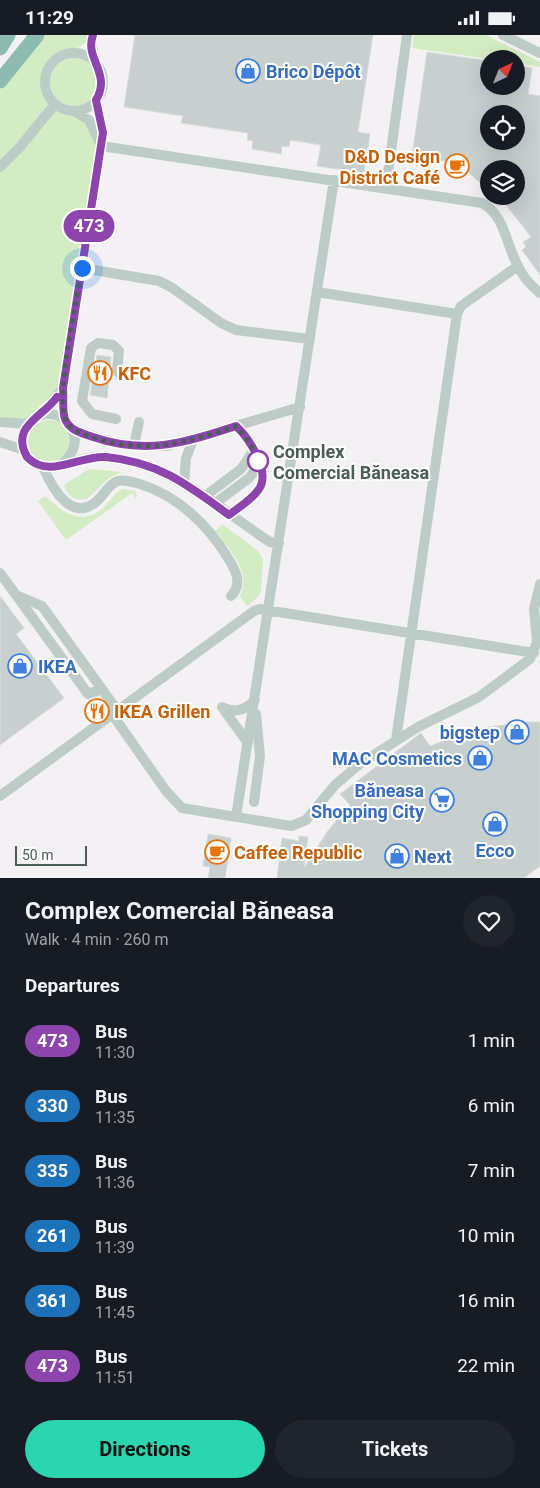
<!DOCTYPE html>
<meta charset="utf-8">
<style>
:root{--surface:#171b24;--page:#20242c;--text:#f1f3f6;--muted:#9ea1a6;--accent:#2ad5b0}
body{margin:0;font-family:Roboto,sans-serif;background:var(--page);color:var(--text);height:100vh;display:flex;flex-direction:column;font-size:19px;white-space:nowrap}
*{box-sizing:border-box;margin:0}
p{font-size:16px;color:var(--muted)}
.icon{flex:none;width:28px;height:28px;fill:none;stroke:currentColor;stroke-width:2;stroke-linecap:round;stroke-linejoin:round}
.map{position:relative;height:843px;overflow:hidden}
.sheet{display:flex;flex-direction:column;background:var(--surface);flex:1}
.sheet>*{flex:none}
.badge{padding:0 10px;border-radius:16px;font-size:18px;line-height:32px}
.needle{width:32px;rotate:43deg}
.tools{position:absolute;left:480px;top:15px;display:grid;gap:10px}
.tools a{display:grid;place-items:center;width:45px;height:45px;border-radius:50%;background:var(--surface);box-shadow:0 5px 20px #0002;font-size:25px}
.scale{position:absolute;left:15px;bottom:12px;width:72px;box-sizing:border-box;padding-left:5px;border:2px solid #4a5d57;border-top:0;font-size:14px;line-height:18px;white-space:nowrap;color:#4a5d57;-webkit-text-stroke:4px #fff;paint-order:stroke}
.you{position:absolute;width:25px;height:25px;margin:-12px;border:4px solid #fff;border-radius:50%;background:#1a73e8;box-shadow:0 0 0 8px #1a73e833}
.map>.badge{position:absolute;translate:-50% -50%;box-shadow:0 0 0 2px #fff}
h2{padding:0 25px;font-size:19px;line-height:45px}
.round{display:grid;place-items:center;flex:none;width:52px;height:52px;border-radius:26px;background:var(--page)}
.headline{display:flex;align-items:center;justify-content:space-between;height:85px;padding:0 25px}
h1{font-size:24px;font-weight:700;line-height:38px}
.primary-button{display:flex;gap:10px;margin-top:auto;padding:10px 25px}
.primary-button a{flex:1;height:58px;border-radius:30px;background:var(--accent);color:#111;font-size:20px;font-weight:700;line-height:58px;text-align:center}
.primary-button a+a{background:var(--page);color:var(--text)}
ul{padding:0;list-style:none}
li{display:flex;align-items:center;gap:15px;height:65px;padding:0 25px}
li div{flex:1}
li b{display:block;font-size:19px}
li em{font-style:normal}
li .badge{min-width:55px;font-weight:700;text-align:center}
.status{display:flex;justify-content:space-between;align-items:center;height:35px;padding:0 25px;background:var(--surface);direction:ltr}
.status svg{height:14px;fill:currentColor}
.map>svg:first-child{display:block}
</style>
<div class="status"><b>11:29</b><svg viewBox="0 0 49 12"><path d="M0 12V9h3v3zM5 12V6h3v6zM10 12V3h3v9zM15 12V0h3v12zM26 1h20v11H26zM47 4h2v5h-2z"/></svg></div>
<div class="map">
<svg width="540" height="843" viewBox="0 0 540 843">
<rect width="100%" height="100%" fill="#f3f1f3"/>
<path fill="#d4ecc4" d="M37 0H93L91 4 70 18 55 25 47 35 45 51 49 62 55 69 84 81 101 111 63 353 33 384 0 387V55L14 30Z
M414 0H486L540 27V32L516 28V24H489L412 13Z
M50 47a24 24 0 1 1 48 0a24 24 0 1 1-48 0Z
M28 406a21 21 0 1 1 42 0a21 21 0 1 1-42 0Z
M89 434 122 437 109 443 87 464C75 466 68 462 64 450Z
M123 454 135 456 137 460 136 464 132 458 66 505 38 466 46 461C63 479 85 493 106 470 112 464 114 458 123 454Z
M222 489 257 515 263 524 261 556 259 561 247 571 240 561C252 538 229 513 215 496Z"/>
<path fill="#c8d0cf" stroke="#d6dcdb" fill-rule="evenodd" d="M135 0H373L358 97 370 99 364 138 317 131 321 110 290 105 289 112 282 111 281 119 252 114 253 106 247 105 248 98 181 88 183 81 124 72Z
M427 17 489 26V51H516V30L532 33 528 59 540 61V240L522 215 526 212 523 207 531 202 499 161H516V134H489V156L466 135 452 142 445 126 412 121ZM489 79H516V106H489Z
M97 320 111 322 107 363 90 360Z
M0 561 24 593 16 599 64 663 0 710Z
M528 687H540V831L524 843H277L282 803 299 806V801L308 802 304 833 327 797 350 770 340 759 421 698 430 711 481 693Z
M208 799 231 803 225 843H208L210 832 203 831Z"/>
<g fill="none" stroke-linecap="round" stroke-linejoin="round">
<path stroke="#beccc7" stroke-width="10" d="M93 0 91 4 95 28
M503 0 540 18
M45 47a29 29 0 1 1 58 0a29 29 0 1 1-58 0Z
M74 76 89 85 100 108
M101 111 482 168C505 180 506 210 518 231 523 242 531 251 540 258
M0 132 20 112 55 69
M386 152 407 0
M82 233 159 246 171 252 221 288 236 295 310 304
M317 257 457 279
M41 380 63 353
M65 384 63 353 103 98 96 65
M116 384 92 379 82 366 91 313 98 308 113 310 119 316 117 335 122 342
M0 387 28 389
M73 395 112 407 143 411H168L300 372
M0 407 24 415
M134 410 139 387
M59 431C95 407 62 363 32 385 17 396 20 421 36 429 54 439 77 423 95 422 105 421 116 424 126 425 181 436 224 477 270 507L279 508
M43 432C52 453 73 491 99 464 105 458 109 449 118 446 125 444 133 447 140 449 178 461 208 490 228 523 236 536 243 549 231 561
M184 448 186 423 193 405
M204 462 241 434 254 415
M214 469 249 443 260 429
M229 479C239 472 252 465 259 454 271 437 249 403 236 391
M0 538 88 659 102 654
M16 560 42 571 117 675
M112 679 166 756 182 773 291 791 306 785 335 750 361 728 418 692 479 662 530 624 537 607 534 574 540 549
M396 705 457 279 461 271 518 231
M248 708 222 672C236 678 244 676 255 665
M0 761 254 576 260 574 534 618
M254 767 260 721 256 679
M236 782 334 145"/>
<path stroke="#8ebbaf" stroke-width="15" d="M0 13 8 0
M0 46 37 0"/>
</g>
<g fill="none" stroke-linecap="round" stroke-linejoin="round">
<g stroke="#fff" stroke-width="11">
<path id="line" d="M57 362C42 383 10 391 27 422 49 445 79 420 106 422 159 427 188 450 229 480 239 472 252 465 259 454 271 437 249 403 236 391 185 408 146 420 93 402 82 398 70 396 65 384 62 376 64 362 63 353L103 98 96 65C112 38 84 24 93 0"/>
</g>
<use href="#line" stroke="#8e44ad" stroke-width="8"/>
<path stroke="#4a5d57" stroke-width="5" stroke-dasharray="0 9" d="M82 233C77 265 56 357 65 383 69 395 81 398 92 402 145 420 185 408 236 391L250 408 260 429 258 426"/>
</g>
<defs>
<g id="shop-ring" transform="scale(1.25)"><circle r="9.5" fill="#fff" stroke="#3f7fe0" stroke-width="1.5"/><path d="M-5-2.5h2.3a2.7 3.5 0 0 1 5.4 0H5L5.5 6h-11ZM-1.5-2.5h3a1.5 2.3 0 0 0-3 0Z" fill="#3f7fe0"/></g>
<g id="cafe-ring" transform="scale(1.25)"><circle r="9.5" fill="#fff" stroke="#e8710a" stroke-width="1.5"/><path d="M-5.5-4.5H6V0H3Q3 3.5 0 3.5H-2.5Q-5.5 3.5-5.5 0ZM3-3.2v2h1.7v-2ZM-6 4.5H4V6H-6Z" fill="#e8710a"/></g>
<g id="restaurant-ring" transform="scale(1.25)"><circle r="9.5" fill="#fff" stroke="#e8710a" stroke-width="1.5"/><path d="M-5-6h1v4h1v-4h1v4h1v-4h1v5L-1.5 .5V6h-2V.5L-5-1ZM5-6V6H3V1.5H1.5Q1.5-4 5-6Z" fill="#e8710a"/></g>
<g id="supermarket-ring" transform="scale(1.25)"><circle r="9.5" fill="#fff" stroke="#3f7fe0" stroke-width="1.5"/><path d="M-6-5.5h2.5l.6 2H6L4.5 2H-2.5L-4.4-4H-6ZM-1.5 3.2a1.3 1.3 0 1 0 .1 0ZM3 3.2a1.3 1.3 0 1 0 .1 0Z" fill="#3f7fe0"/></g>
</defs>
<g fill-rule="evenodd">
<use href="#shop-ring" x="248" y="36"/>
<use href="#cafe-ring" x="457" y="131"/>
<use href="#restaurant-ring" x="100" y="338"/>
<use href="#shop-ring" x="20" y="631"/>
<use href="#restaurant-ring" x="97" y="676"/>
<use href="#shop-ring" x="517" y="697"/>
<use href="#shop-ring" x="480" y="723"/>
<use href="#supermarket-ring" x="442" y="765"/>
<use href="#shop-ring" x="495" y="789"/>
<use href="#cafe-ring" x="217" y="817"/>
<use href="#shop-ring" x="397" y="821"/>
</g>
<circle fill="#fff" stroke="#8e44ad" stroke-width="2.5" cx="258" cy="426" r="10"/>
<g text-anchor="middle" dominant-baseline="central" stroke-width="4" stroke-linejoin="round" paint-order="stroke">
<g font-size="18" font-weight="bold" fill="#366cbe" stroke="#fff" text-anchor="start">
<text x="266" y="36">Brico Dépôt</text>
<text x="38" y="631">IKEA</text>
<text x="500" y="697" text-anchor="end">bigstep</text>
<text x="462" y="723" text-anchor="end">MAC Cosmetics</text>
<text x="424" y="755" text-anchor="end">Băneasa<tspan x="424" dy="21">Shopping City</tspan></text>
<text x="495" y="815" text-anchor="middle">Ecco</text>
<text x="414" y="821">Next</text>
</g>
<g font-size="18" font-weight="bold" fill="#c56008" stroke="#fff" text-anchor="start">
<text x="440" y="121" text-anchor="end">D&amp;D Design<tspan x="440" dy="21">District Café</tspan></text>
<text x="118" y="338">KFC</text>
<text x="114" y="676">IKEA Grillen</text>
<text x="234" y="817">Caffee Republic</text>
</g>
<g font-size="18" font-weight="bold" fill="#4a5d57" stroke="#fff" text-anchor="start">
<text x="273" y="416">Complex<tspan x="273" dy="21">Comercial Băneasa</tspan></text>
</g>
</g>
</svg>
<div class="tools">
<a><svg class="needle" viewBox="-14 -14 28 28"><path d="M0-13l5 13h-10z" fill="#e53935"/><path d="M0 13l5-13h-10z" fill="#9ea1a6"/></svg></a>
<a><svg class="icon" aria-label="locate" viewBox="0 0 24 24"><circle cx="12" cy="12" r="6"/><path d="M12 2v4M12 18v4M2 12h4M18 12h4"/></svg></a>
<a><svg class="icon" aria-label="layers" viewBox="0 0 24 24"><path d="M12 4l9 5-9 5-9-5zM3 14l9 5 9-5"/></svg></a>
</div>
<div class="scale">50 m</div>
<div class="you" style="left:82px;top:233px"></div>
<b class="badge" style="left:89px;top:191px;background:#8e44ad;color:#fff">473</b>
</div>
<section class="sheet">
<div class="headline"><div><h1>Complex Comercial Băneasa</h1><p>Walk · 4 min · 260 m</p></div><a class="round"><svg class="icon" aria-label="heart" viewBox="0 0 24 24"><path d="M12 20l-8-8c-3-5 5-10 8-4 3-6 11-1 8 4z"/></svg></a></div>
<h2>Departures</h2>
<ul>
<li><span class="badge" style="background:#8e44ad;color:#fff">473</span><div><b>Bus</b><p>11:30</p></div><em>1 min</em></li>
<li><span class="badge" style="background:#1d71b8;color:#fff">330</span><div><b>Bus</b><p>11:35</p></div><em>6 min</em></li>
<li><span class="badge" style="background:#1d71b8;color:#fff">335</span><div><b>Bus</b><p>11:36</p></div><em>7 min</em></li>
<li><span class="badge" style="background:#1d71b8;color:#fff">261</span><div><b>Bus</b><p>11:39</p></div><em>10 min</em></li>
<li><span class="badge" style="background:#1d71b8;color:#fff">361</span><div><b>Bus</b><p>11:45</p></div><em>16 min</em></li>
<li><span class="badge" style="background:#8e44ad;color:#fff">473</span><div><b>Bus</b><p>11:51</p></div><em>22 min</em></li>
</ul>
<div class="primary-button"><a>Directions</a><a>Tickets</a></div>
</section>
